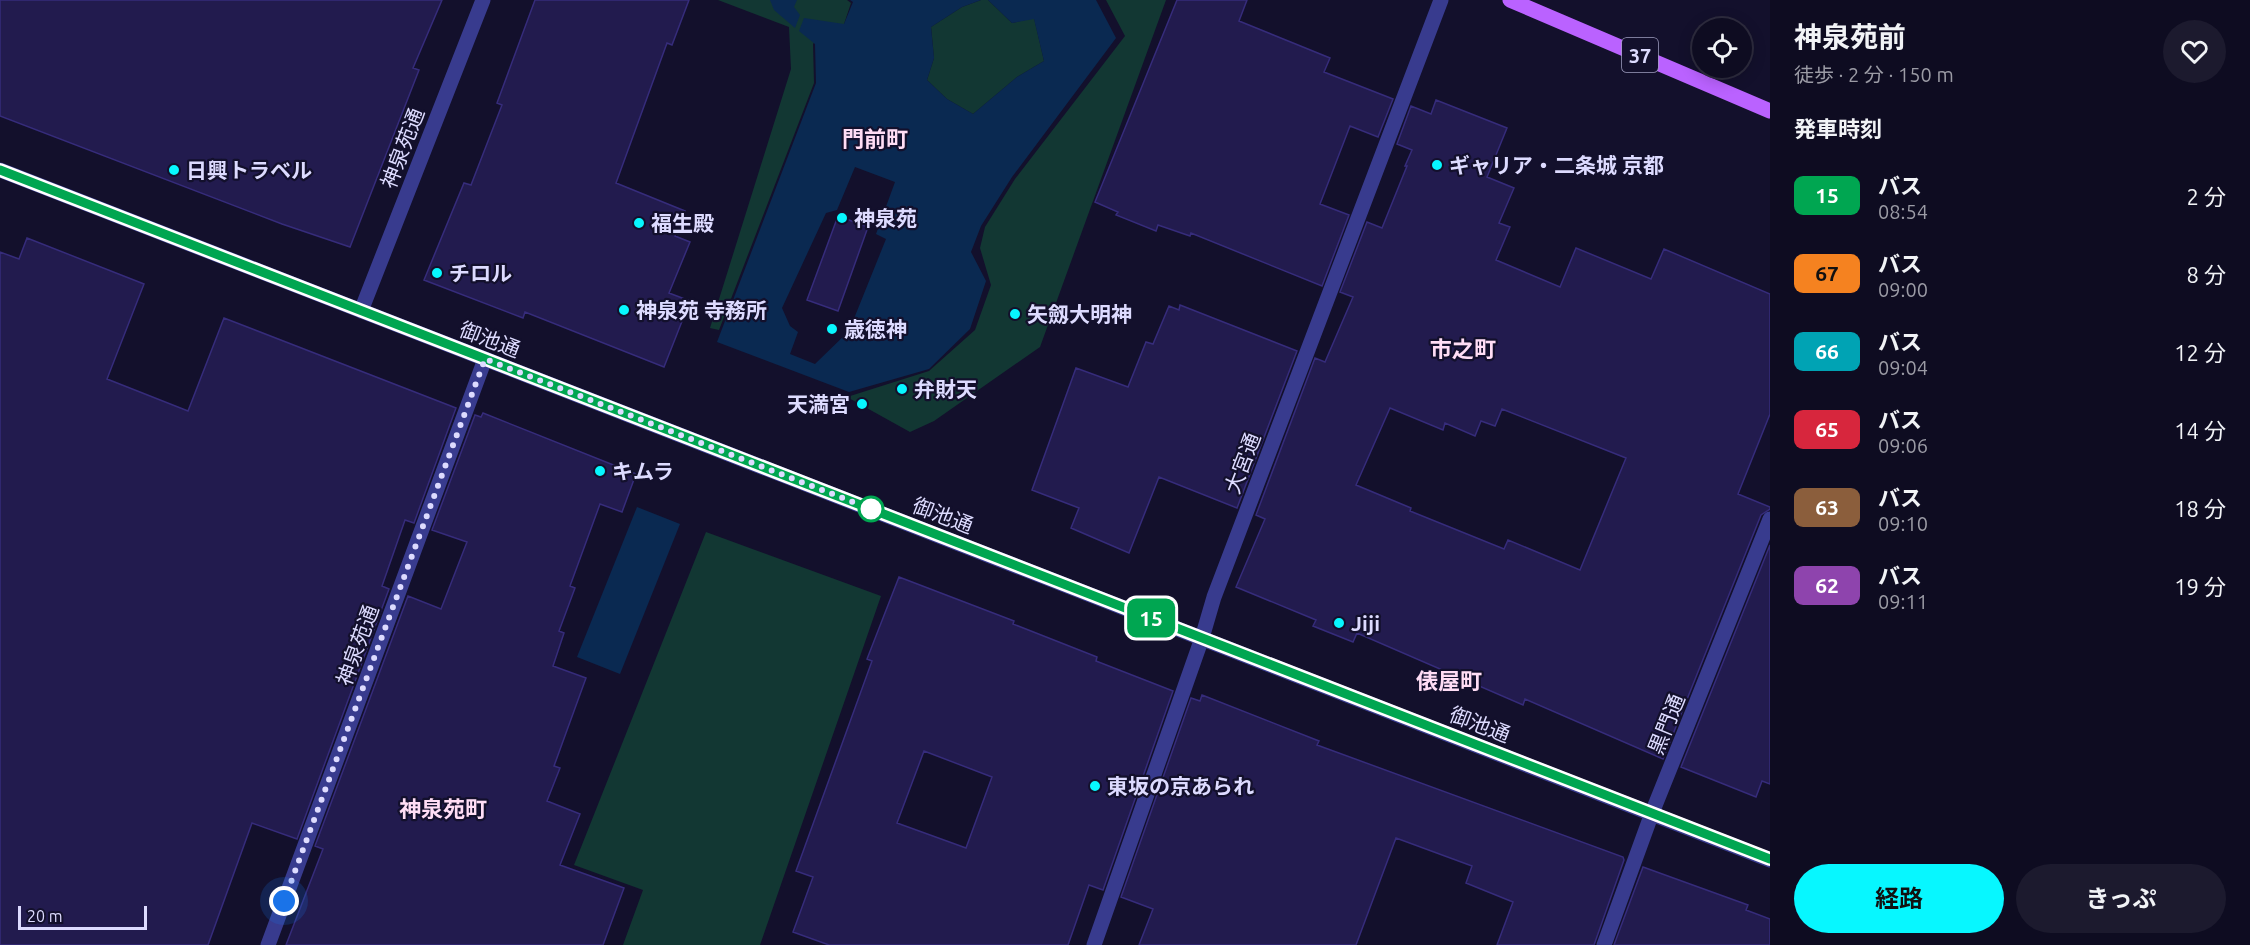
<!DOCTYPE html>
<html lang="ja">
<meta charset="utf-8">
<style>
:root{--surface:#0e0c21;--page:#1c1a2e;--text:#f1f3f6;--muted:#9b9ba5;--line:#2e2c3f;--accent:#07f7ff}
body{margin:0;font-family:Ubuntu,"Noto Sans JP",sans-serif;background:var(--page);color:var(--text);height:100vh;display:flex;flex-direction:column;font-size:22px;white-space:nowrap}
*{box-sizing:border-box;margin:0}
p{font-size:20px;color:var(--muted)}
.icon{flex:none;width:33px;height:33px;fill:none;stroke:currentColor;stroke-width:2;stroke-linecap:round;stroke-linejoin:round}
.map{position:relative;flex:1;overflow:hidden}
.drawer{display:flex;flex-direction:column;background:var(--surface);width:480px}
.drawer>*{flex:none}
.badge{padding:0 12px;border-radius:9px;font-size:21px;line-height:39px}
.fabs{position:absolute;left:1692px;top:18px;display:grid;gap:12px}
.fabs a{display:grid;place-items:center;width:60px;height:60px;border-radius:50%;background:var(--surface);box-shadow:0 3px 15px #0003,0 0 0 2px var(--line);font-size:30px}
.scale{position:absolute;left:18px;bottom:15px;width:129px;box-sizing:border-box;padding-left:6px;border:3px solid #dddbff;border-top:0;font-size:16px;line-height:21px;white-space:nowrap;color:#dddbff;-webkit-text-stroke:4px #13102c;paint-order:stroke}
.you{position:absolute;width:30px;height:30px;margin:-15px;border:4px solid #fff;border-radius:50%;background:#1a73e8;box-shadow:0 0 0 9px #1a73e833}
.map>.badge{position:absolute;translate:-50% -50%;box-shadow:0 0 0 3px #fff}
h2{padding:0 24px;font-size:22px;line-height:54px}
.round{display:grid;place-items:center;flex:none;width:63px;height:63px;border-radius:32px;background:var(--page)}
.headline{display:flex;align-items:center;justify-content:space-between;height:102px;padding:0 24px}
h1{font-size:28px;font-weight:700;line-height:45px}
.button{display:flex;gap:12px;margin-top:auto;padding:12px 24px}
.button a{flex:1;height:69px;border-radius:36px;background:var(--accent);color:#111;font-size:24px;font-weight:700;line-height:69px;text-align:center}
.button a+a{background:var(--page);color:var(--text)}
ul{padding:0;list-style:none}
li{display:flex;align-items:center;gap:18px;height:78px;padding:0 24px}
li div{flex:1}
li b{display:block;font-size:22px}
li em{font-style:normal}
li .badge{min-width:66px;font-weight:700;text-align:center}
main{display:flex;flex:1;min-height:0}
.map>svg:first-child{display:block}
</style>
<main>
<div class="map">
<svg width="1770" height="945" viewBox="0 0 1770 945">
<rect width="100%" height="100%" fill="#13102c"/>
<path fill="#123733" d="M718 0H847L851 3 844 24H830L813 44 814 83 719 330 710 328 791 69 789 27Z
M981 0H988L1012 23 1034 18 1044 61 1017 77 973 114 947 99 927 80 934 58 931 27 962 7Z
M1106 0H1166L1040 347 934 421 910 432 847 397 929 371 975 330 991 285 980 248 985 227 1015 179 1125 36Z
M706 532 881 596 760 945H623L643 890 574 865Z"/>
<path fill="#0a2951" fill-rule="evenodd" d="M770 0H797L794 7 800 15 795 28 774 10Z
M850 0H981L962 7 931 27 934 58 927 80 947 99 973 114 1017 77 1044 61 1034 19 1012 23 988 0H1096L1116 38 1012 177 981 226 971 252 986 281 970 329 929 369 849 392 717 342 816 83 815 44 799 31 804 18 844 24 853 2ZM855 167 895 182 876 234 886 239 849 331 815 364 790 354 798 332 790 326 782 308 826 213 837 210Z
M637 507 680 524 620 674 577 657Z"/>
<path fill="#221b4e" stroke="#362c7b" stroke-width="1.5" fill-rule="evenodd" d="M0 0H442L413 68 419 70 350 247 282 224 0 116Z
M535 0H689L672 45 667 43 616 183 685 211 675 236 690 242 669 293 690 301 664 367 525 312 523 318 424 280 464 183 471 185 502 105 497 103Z
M1177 0H1247L1239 21 1330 58 1324 72 1393 99 1378 137 1350 126 1320 204 1349 215 1322 286 1191 233 1190 236 1158 225 1156 231 1116 215 1118 212 1095 202Z
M1436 100 1507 128 1487 177 1514 188 1499 223 1510 227 1496 260 1560 287 1576 248 1651 279 1664 249 1770 294V414L1738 494 1770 507V509L1761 515 1663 759 1525 699 1523 705 1357 633 1353 642 1313 626 1316 620 1236 587 1265 519 1256 515 1315 358 1325 362 1353 297 1340 292 1367 222 1382 228 1407 166H1405L1412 150 1397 144 1411 106 1431 114ZM1390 408 1443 430 1445 423 1475 436 1481 421 1495 426 1502 409 1626 458 1580 570 1508 540 1504 549 1410 511 1411 508 1356 485Z
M838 216 868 227 838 311 807 300Z
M27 238 144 284 107 379 188 411 224 318 456 408 414 523 405 520 382 586 389 589 297 839 252 823 208 945H0V252L19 259Z
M1180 305 1297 351 1237 508 1159 477 1129 553 1071 528 1079 508 1032 490 1076 368 1128 387 1146 342 1153 344 1169 306 1179 310Z
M483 413 636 474 622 512 600 504 570 586 575 588 559 631 564 633 553 666 586 678 554 766 560 768 547 801 580 814 560 865 624 888 603 945H286L323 849 315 846 408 596 441 609 467 542 432 530 475 415 481 417Z
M1770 545V784L1762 781 1756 797 1681 767Z
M899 577 1014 621 1013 624 1097 657 1096 661 1173 691 1103 890 1089 885 1068 945H829L793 932 813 877 796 871 872 661 867 659ZM924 751 992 777 966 848 897 823Z
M1202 695 1319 741 1317 745 1623 857 1624 860 1594 945H1497L1513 902 1466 883 1472 866 1396 838 1356 945H1139L1153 909 1121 897 1191 698 1200 701Z
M1643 867 1748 905 1746 910 1770 919V945H1614Z"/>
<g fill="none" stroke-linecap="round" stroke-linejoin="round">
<path stroke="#383b8e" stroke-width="15" d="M268 945 485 359
M1094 945 1202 638 1214 597 1441 0
M1604 945 1652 813 1770 519"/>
<path stroke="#383b8e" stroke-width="15" d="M0 170 1770 860
M361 311 483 0"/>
<path stroke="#ba62ff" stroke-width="15" d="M1510 0 1770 111"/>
</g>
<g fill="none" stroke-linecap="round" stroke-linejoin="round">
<g stroke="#fff" stroke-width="14">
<path id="line" d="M0 170 1770 859"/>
</g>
<use href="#line" stroke="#00a651" stroke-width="9"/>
<path stroke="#dddbff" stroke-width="6" stroke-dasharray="0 10.8" d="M284 901 485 359 871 509"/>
</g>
<g fill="#07f7ff" stroke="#13102c" stroke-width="2">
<circle cx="1437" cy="165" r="6"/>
<circle cx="174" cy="170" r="6"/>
<circle cx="842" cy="218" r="6"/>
<circle cx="639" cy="223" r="6"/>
<circle cx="437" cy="273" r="6"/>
<circle cx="624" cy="310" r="6"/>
<circle cx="1015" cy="314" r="6"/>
<circle cx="832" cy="329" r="6"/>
<circle cx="902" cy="389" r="6"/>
<circle cx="862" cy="404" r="6"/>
<circle cx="600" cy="471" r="6"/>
<circle cx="1339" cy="623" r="6"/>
<circle cx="1095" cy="786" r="6"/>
</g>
<circle fill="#fff" stroke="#00a651" stroke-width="3" cx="871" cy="509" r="12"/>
<g text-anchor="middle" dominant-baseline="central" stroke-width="4.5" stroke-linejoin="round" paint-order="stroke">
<rect fill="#13102c" stroke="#a09ec0" stroke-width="1.5" x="1622" y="38" width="36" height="34" rx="4.5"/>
<g font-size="20" font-weight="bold" fill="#dddbff">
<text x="1640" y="55">37</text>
</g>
<g font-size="21" fill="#dddbff" stroke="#13102c">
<text transform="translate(402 148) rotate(-69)">神泉苑通</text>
<text transform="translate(490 339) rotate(21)">御池通</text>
<text transform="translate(1242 463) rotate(-69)">大宮通</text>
<text transform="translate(943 515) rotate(21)">御池通</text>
<text transform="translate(357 645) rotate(-70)">神泉苑通</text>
<text transform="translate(1480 724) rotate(21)">御池通</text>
<text transform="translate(1666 724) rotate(-68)">黒門通</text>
</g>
<g font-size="21" font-weight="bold" fill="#dddbff" stroke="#13102c" text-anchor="start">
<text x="1449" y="165">ギャリア・二条城 京都</text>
<text x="186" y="170">日興トラベル</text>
<text x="854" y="218">神泉苑</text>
<text x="651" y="223">福生殿</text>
<text x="449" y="273">チロル</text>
<text x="636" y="310">神泉苑 寺務所</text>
<text x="1027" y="314">矢劔大明神</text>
<text x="844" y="329">歳徳神</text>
<text x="914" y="389">弁財天</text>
<text x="850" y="404" text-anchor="end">天満宮</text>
<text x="612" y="471">キムラ</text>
<text x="1351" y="623">Jiji</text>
<text x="1107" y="786">東坂の京あられ</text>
</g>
<g font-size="22" font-weight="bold" fill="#ffddf5" stroke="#13102c">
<text x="875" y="138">門前町</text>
<text x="1463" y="348">市之町</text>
<text x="1449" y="680">俵屋町</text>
<text x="443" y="808">神泉苑町</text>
</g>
</g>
</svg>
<div class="fabs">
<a><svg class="icon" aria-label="locate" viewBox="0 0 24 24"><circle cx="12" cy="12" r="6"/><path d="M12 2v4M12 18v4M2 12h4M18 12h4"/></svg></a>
</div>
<div class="scale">20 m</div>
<div class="you" style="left:284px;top:901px"></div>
<b class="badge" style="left:1151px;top:618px;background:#00a651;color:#fff">15</b>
</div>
<section class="drawer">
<div class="headline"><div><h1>神泉苑前</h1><p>徒歩 · 2 分 · 150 m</p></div><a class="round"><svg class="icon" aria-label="heart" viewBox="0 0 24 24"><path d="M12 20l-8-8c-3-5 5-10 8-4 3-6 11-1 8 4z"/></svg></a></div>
<h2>発車時刻</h2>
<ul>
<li><span class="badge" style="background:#00a651;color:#fff">15</span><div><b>バス</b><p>08:54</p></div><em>2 分</em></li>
<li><span class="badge" style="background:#f58220;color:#111">67</span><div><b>バス</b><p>09:00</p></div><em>8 分</em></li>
<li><span class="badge" style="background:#00a3b4;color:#fff">66</span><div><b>バス</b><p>09:04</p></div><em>12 分</em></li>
<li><span class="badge" style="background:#d7263d;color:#fff">65</span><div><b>バス</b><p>09:06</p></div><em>14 分</em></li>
<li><span class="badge" style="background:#8b5e3c;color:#fff">63</span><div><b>バス</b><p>09:10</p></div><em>18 分</em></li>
<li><span class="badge" style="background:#8e44ad;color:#fff">62</span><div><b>バス</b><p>09:11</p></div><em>19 分</em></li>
</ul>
<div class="button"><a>経路</a><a>きっぷ</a></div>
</section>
</main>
